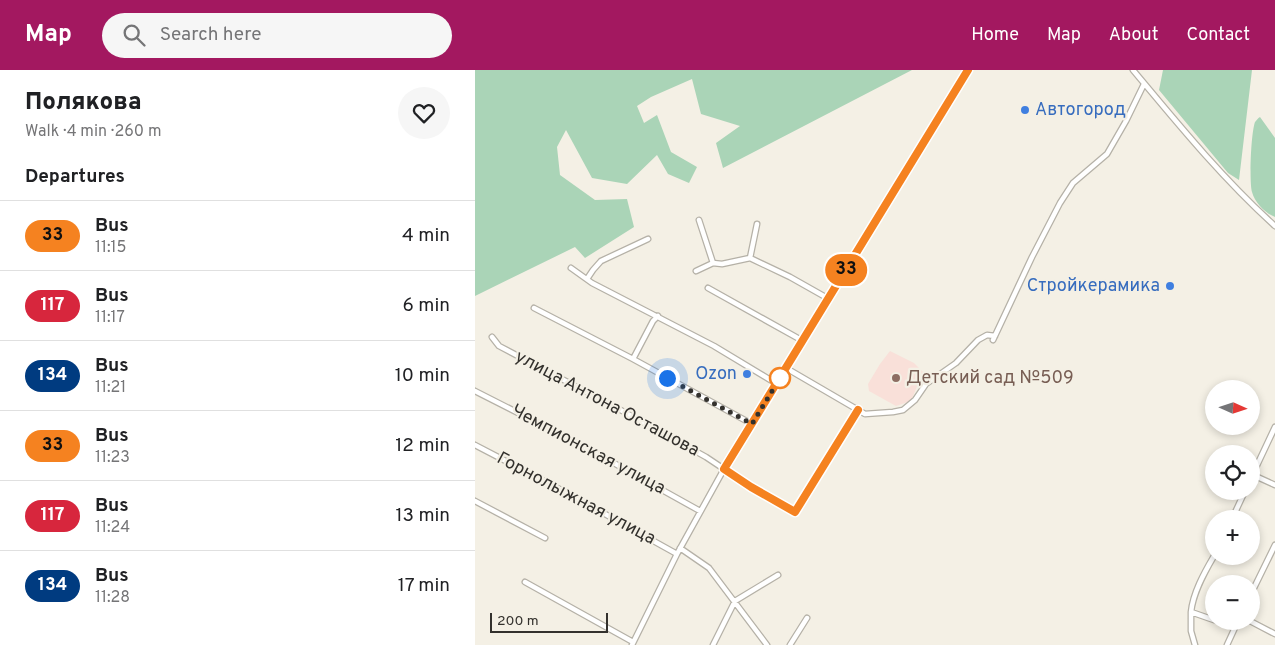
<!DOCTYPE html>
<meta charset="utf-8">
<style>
:root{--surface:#fff;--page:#f6f6f6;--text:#202124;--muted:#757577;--line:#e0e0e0;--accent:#a31860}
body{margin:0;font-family:Overpass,sans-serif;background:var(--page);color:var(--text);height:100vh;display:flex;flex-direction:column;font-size:19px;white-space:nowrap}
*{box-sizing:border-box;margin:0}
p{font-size:16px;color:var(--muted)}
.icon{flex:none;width:28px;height:28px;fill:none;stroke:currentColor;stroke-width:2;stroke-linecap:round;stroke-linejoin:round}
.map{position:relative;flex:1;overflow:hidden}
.panel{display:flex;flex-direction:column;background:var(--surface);width:475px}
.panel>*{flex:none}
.badge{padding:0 10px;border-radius:16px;font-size:18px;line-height:32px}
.needle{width:32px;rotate:93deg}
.controls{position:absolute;left:730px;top:310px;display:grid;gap:10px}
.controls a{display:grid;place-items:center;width:55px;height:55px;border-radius:50%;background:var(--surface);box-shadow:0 2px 8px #0003;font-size:25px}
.scale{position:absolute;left:15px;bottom:12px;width:118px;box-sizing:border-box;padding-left:5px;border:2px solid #33312d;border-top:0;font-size:14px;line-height:18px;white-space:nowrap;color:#33312d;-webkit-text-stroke:4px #f4f0e5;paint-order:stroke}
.you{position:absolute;width:25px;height:25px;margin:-12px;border:4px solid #fff;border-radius:50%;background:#1a73e8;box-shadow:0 0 0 8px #1a73e833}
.map>.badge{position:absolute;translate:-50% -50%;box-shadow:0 0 0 2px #fff}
h2{padding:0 25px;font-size:19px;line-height:45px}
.round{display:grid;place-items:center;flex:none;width:52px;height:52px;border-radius:26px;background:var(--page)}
.overview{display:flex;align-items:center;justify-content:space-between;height:85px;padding:0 25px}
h1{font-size:24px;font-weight:800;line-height:38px}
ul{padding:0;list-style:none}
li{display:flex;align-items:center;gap:15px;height:70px;padding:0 25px;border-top:1px solid var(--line)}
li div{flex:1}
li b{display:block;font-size:19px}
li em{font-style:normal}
li .badge{min-width:55px;font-weight:700;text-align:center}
header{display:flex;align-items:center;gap:30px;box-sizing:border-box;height:70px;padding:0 25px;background:var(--accent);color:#fff}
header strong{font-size:24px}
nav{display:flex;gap:28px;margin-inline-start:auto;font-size:18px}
.search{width:350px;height:45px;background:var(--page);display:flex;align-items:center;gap:12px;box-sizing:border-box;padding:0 18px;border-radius:28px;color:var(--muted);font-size:19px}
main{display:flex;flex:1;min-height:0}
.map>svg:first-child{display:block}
</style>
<header>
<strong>Map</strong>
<div class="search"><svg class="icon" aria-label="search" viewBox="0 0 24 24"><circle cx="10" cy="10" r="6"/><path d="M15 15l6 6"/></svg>Search here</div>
<nav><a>Home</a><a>Map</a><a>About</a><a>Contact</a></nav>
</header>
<main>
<section class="panel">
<div class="overview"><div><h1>Полякова</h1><p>Walk · 4 min · 260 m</p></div><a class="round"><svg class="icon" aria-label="heart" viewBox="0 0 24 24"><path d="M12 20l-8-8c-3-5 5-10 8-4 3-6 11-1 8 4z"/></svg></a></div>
<h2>Departures</h2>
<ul>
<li><span class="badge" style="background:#f58220;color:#111">33</span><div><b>Bus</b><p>11:15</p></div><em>4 min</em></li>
<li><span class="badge" style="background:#d7263d;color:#fff">117</span><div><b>Bus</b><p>11:17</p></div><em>6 min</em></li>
<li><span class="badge" style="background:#003b80;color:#fff">134</span><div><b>Bus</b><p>11:21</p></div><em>10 min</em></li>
<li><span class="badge" style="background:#f58220;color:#111">33</span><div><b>Bus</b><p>11:23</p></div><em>12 min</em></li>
<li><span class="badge" style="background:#d7263d;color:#fff">117</span><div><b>Bus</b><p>11:24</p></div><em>13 min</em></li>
<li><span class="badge" style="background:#003b80;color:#fff">134</span><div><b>Bus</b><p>11:28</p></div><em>17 min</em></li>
</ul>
</section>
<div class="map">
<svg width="800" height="575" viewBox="0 0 800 575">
<rect width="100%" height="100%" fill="#f4f0e5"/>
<path fill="#f9e0d9" d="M415 281 439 293 448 302 436 331 421 336 394 321 393 314 405 294Z"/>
<path fill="#aad4b7" d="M0 0H437L248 98 241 73 265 56 226 44 217 9 176 27 162 36 169 53 182 45 196 82 222 97 214 113 193 104 182 85 152 114 117 108 91 60 82 77 85 105 120 130 152 129 159 157 110 188 100 177 0 226Z
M688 0H777L764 110 753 103 684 20Z
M785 47 800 68V147C790 143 780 133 777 122 774 111 776 63 780 52 781 51 783 48 785 47Z"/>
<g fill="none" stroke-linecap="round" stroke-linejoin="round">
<g stroke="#b5b1a7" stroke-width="7">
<path id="minor" d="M658 0C703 54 747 108 800 156
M224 150 238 193
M275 188 282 154
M238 193 247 194 275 188 315 207 354 229
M96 198 117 213 239 276 302 314
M221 201 238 193
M112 209 118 200 126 191 173 169
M233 218 328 271
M59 238 158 289 277 354
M17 267 24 276 142 338 231 387 276 417 320 442 383 340
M518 270 557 187 585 133 598 113 632 84 651 51 669 14
M158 289 178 251 183 246
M311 298 390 344 418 342 428 340 440 330 451 314 481 293 503 270 512 265 520 266
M0 321 110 377 225 441
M0 375 94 424 202 484
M778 405 800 415
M776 408 800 357
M0 431 70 468
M757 449 770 421
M205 478 234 498 292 575
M739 486C729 503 718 523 716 542L739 550
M50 512 158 572
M776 524 800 475
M716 542V561L720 575
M743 551 760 558
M775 551 800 564
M157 575 202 484 249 399 493 0
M238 575 260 531 303 505
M315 575 332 548
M752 575 763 551"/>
</g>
<use href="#minor" stroke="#fff" stroke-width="4.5"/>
</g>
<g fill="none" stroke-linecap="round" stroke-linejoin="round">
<g stroke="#fff" stroke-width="11">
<path id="line" d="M383 340 320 442 276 417 249 399 493 0"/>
</g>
<use href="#line" stroke="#f58220" stroke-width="8"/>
<path stroke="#33312d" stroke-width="5" stroke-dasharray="0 9" d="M192 308 277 354 305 308"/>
</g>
<g fill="#3f7fe0" stroke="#f4f0e5" stroke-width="2">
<circle cx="550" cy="40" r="5"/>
<circle cx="695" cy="216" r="5"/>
<circle cx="272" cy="304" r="5"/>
</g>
<circle fill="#fff" stroke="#f58220" stroke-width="2.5" cx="305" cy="308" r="10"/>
<circle fill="#8d6e63" stroke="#f4f0e5" stroke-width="2" cx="421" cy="308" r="5"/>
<g text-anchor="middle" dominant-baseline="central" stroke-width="4.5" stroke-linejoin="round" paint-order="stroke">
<g font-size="18" fill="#366cbe" stroke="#f4f0e5" text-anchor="end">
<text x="560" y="40" text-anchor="start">Автогород</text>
<text x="685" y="216">Стройкерамика</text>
<text x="262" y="304">Ozon</text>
</g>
<g font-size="18" fill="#785e54" stroke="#f4f0e5" text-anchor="start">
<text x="431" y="308">Детский сад №509</text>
</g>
<g font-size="18" fill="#33312d" stroke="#f4f0e5">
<text transform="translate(132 334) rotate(28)">улица Антона Осташова</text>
<text transform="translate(113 380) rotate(28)">Чемпионская улица</text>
<text transform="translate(101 429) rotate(28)">Горнолыжная улица</text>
</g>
</g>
</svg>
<div class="controls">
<a><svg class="needle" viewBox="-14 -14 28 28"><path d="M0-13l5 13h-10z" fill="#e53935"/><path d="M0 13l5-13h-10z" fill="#757577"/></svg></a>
<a><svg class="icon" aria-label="locate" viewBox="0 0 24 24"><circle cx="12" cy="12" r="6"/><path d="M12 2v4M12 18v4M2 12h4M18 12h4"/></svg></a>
<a>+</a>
<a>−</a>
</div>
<div class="scale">200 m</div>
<div class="you" style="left:192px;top:308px"></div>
<b class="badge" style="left:371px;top:200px;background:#f58220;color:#111">33</b>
</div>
</main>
